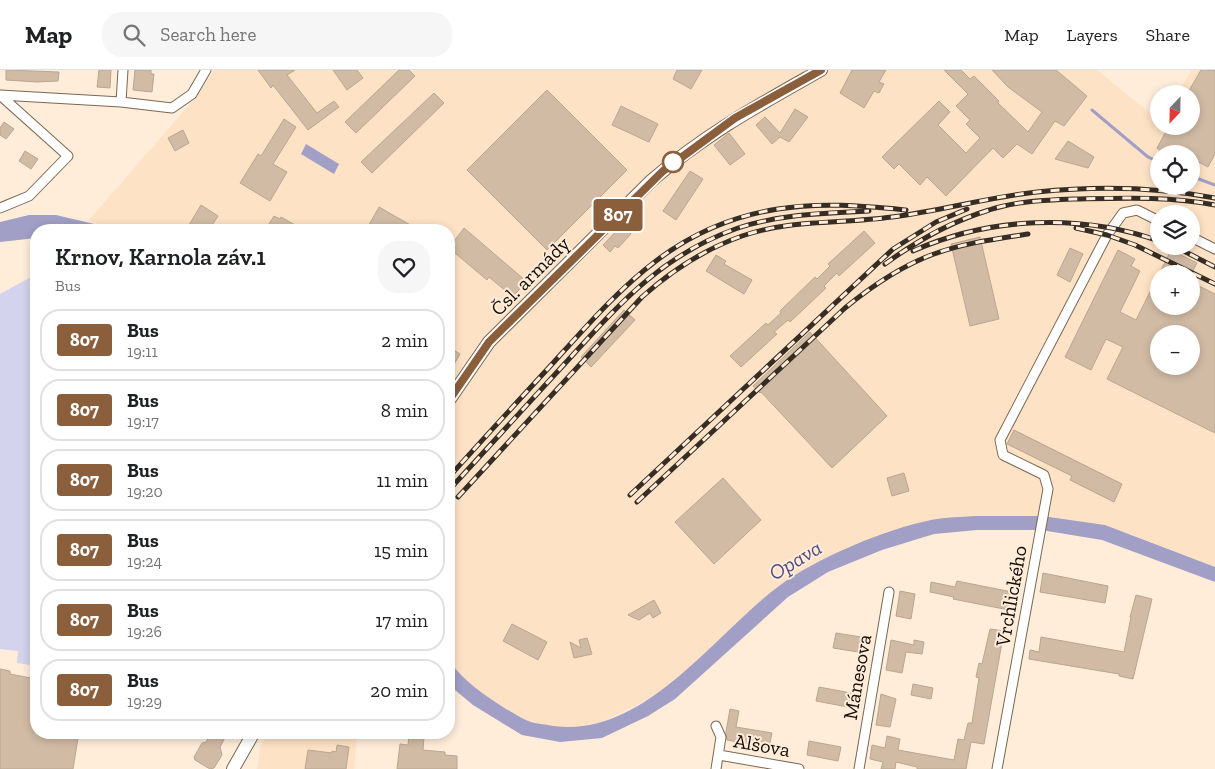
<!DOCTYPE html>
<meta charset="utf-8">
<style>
:root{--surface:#fff;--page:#f6f6f6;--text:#202124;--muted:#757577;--line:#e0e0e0}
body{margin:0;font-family:"Zilla Slab",serif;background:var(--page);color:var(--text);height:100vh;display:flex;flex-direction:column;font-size:19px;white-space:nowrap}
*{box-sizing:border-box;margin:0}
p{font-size:16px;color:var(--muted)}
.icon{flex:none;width:28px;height:28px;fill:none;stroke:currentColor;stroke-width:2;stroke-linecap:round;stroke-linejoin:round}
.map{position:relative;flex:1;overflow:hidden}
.sheet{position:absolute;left:30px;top:154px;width:425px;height:515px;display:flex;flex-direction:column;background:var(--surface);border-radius:20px;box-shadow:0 2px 8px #0003}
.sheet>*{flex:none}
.badge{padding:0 10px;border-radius:4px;font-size:18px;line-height:32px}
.needle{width:32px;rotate:202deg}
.tools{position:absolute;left:1150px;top:15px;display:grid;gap:10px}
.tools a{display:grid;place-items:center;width:50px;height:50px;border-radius:50%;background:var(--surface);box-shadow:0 2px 8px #0003;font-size:25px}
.map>.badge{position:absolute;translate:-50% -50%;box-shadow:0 0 0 2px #fff}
.round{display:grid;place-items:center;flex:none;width:52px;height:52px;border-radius:20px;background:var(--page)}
.headline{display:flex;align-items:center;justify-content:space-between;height:85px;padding:0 25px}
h1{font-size:24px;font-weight:600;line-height:38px}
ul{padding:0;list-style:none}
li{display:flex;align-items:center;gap:15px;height:62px;margin:0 10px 8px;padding:0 15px;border:2px solid var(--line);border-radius:20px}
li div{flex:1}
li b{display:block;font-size:19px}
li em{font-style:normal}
li .badge{min-width:55px;font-weight:700;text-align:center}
header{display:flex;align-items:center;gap:30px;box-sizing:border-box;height:70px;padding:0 25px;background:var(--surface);border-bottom:1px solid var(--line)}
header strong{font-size:24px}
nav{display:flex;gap:28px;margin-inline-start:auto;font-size:18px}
.search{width:350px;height:45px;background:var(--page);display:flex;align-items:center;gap:12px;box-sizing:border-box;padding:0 18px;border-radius:20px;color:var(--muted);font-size:19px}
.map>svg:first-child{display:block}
</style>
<header>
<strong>Map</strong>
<div class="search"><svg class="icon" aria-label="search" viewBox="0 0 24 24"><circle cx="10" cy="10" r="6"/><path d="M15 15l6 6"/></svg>Search here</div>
<nav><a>Map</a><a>Layers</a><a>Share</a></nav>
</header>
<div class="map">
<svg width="1215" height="699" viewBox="0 0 1215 699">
<rect width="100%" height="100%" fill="#ffedda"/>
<path fill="#fee2c5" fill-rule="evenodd" d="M214 0H1097L1159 50V56H1191V24H1178L1191 0H1215V497L1105 455 976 446 822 489 779 516 667 617 641 633 598 654 561 658 527 651 481 624 461 606 449 591V160H120L88 151 197 26ZM1159 84H1191V116H1159ZM1159 144H1191V176H1159ZM1159 204H1191V236H1159ZM1159 264H1191V296H1159Z
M268 663H347L357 668 354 699H257L260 676Z"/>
<path fill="#d4d3ed" d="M33 206 36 207V596L17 593 18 581 0 579V224Z"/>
<path fill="#a19fc5" d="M306 74 339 94 334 104 301 84Z
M29 145H56L120 160H36V168L0 172V152Z
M976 446H1042L1105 455 1215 497V512L1102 470 1041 460H977L934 464 882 480 828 502 788 527 675 629 648 646 602 668 560 672 522 665 473 635 449 615V591C465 612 484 625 506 639 513 642 519 647 526 650 532 653 541 654 548 655 641 673 714 564 779 516 816 488 886 459 931 450 946 447 962 447 976 446Z"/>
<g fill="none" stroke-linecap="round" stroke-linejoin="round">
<path stroke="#a19fc5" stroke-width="3" d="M1092 40 1148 87 1159 92
M1191 106 1215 115"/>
</g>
<path fill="#d1bba5" stroke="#baa58f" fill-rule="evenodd" d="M6 0 59 2 58 11 37 12 6 10Z
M99 0H111L110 18 97 17Z
M135 0H151V4H154L152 22 133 20Z
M258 0H295L287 5 317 43 334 31 339 37 308 60 273 15 271 18Z
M333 0H357L363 8 347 20Z
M399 0H409L415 6 356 63 345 52Z
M677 0H702L691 19 673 9Z
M852 0H886L879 12 884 14 879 23 874 21 864 38 840 23Z
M944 0H961L970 9 974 6 999 31 998 33 1028 62 1042 42 1008 17 992 0H1056L1087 26 1064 56 1055 51 1032 84 1017 74 1003 88 993 78 946 126 927 107 920 115 899 94 894 99 882 87 939 31 950 42 938 55 966 83 980 68 966 54 970 50 956 36 968 24Z
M1201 0H1215V84L1208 97 1191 88V84H1166L1157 78 1169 56H1191V24H1187Z
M547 20 627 100 547 180 467 100Z
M434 23 444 33 372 103 361 92Z
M621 36 658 54 649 72 612 55Z
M795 39 808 47 789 72 780 67 772 74 756 55 765 47 780 63Z
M284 49 296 57 273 94 287 102 270 131 240 113 258 84 261 86Z
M4 52 14 59 6 69 0 65V58Z
M183 60 189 73 175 81 168 68Z
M729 63 745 84 730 95 714 75Z
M1068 71 1094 87 1088 98 1055 89Z
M25 81 38 89 31 99 19 91Z
M690 101 703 109 676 150 663 141Z
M201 135 218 146 209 160H186Z
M379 137 419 160H366Z
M274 146 280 149 281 147 304 160H265Z
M622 155 631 164 618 178 615 176 610 182 603 175Z
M464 158 526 211 513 227 489 207 487 210 449 178Z
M864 161 875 173 839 206 837 203 824 216 826 218 790 252 788 250 774 262 777 264 741 297 730 286 766 253 768 255 781 243 780 241 815 207 817 209 830 196 828 194Z
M980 167 999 249 970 256 951 174Z
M1070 178 1083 184 1070 212 1057 205Z
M1118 180 1135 189 1131 196 1140 201 1120 242 1136 250 1159 204V236H1191V212L1215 224V363L1107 309 1123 277 1106 269 1091 300 1065 287ZM1159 264H1191V296H1159Z
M1171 180 1197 193 1191 204H1159Z
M716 185 726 191 724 194 752 210 744 224 706 201Z
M624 240 635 250 591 297 581 287Z
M810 262 887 346 832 398 761 322 760 323 753 316Z
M449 277 460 284 449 303Z
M1014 360 1122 414 1114 432 1070 410 1072 406 1007 374Z
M904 403 909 421 892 426 887 408Z
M723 408 761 450 714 494 675 452Z
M1043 503 1108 516 1105 533 1040 522Z
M957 511 1012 522 1009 540 953 529 954 527 930 522 931 512 955 517Z
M900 521 915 524 911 549 896 546Z
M1136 525 1152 529 1133 609 1119 606V604L1029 589 1030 580 1039 582 1041 567 1124 582 1131 547H1130Z
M654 530 661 543 653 548 650 543 639 550 628 545Z
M512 554 547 572 538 590 503 571Z
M990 559 1004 561 984 674 971 672 966 699H917V697L896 692 895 699H881L883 692 870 689 872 675 885 678 887 666 900 669 898 680 954 690 958 669 964 670 968 653H972L979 608 976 607 979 593 982 594Z
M836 563 861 567 858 582 833 578Z
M587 568 592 584 574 588 570 572 581 578 579 570Z
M891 570 914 575V570L924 572 922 584 906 582 902 603 886 600Z
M0 599 10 601V604L36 609V662H79L73 699H0Z
M913 614 933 618 931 629 911 625Z
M819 617 851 623 848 637 816 631Z
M881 624 896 629 890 657 876 655Z
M730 639 739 641 736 657 772 663 769 678 727 670 726 662Z
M212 662H228L220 677 222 685 214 698 210 699 195 690 194 687 202 673 206 672Z
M409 664 424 667 423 680 445 682V685L457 686V699H397L400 674 408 675Z
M809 671 841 677 838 691 807 685Z
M337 675 349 677 346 699H305L308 680 332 683V681L336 682Z"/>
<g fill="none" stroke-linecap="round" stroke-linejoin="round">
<g stroke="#7a6753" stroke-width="11">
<path id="minor" d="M0 25 121 32 172 38 192 24 206 0
M0 25 68 86 29 126 0 138
M121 32 123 0
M1191 167 1215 179
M716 656 721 667 716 699
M719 685 799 699
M859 699 889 522
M997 699 1048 419 1044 405 1003 385 1000 370 1107 165 1123 143 1137 140 1159 151"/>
</g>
<g stroke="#7a6753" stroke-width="14">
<path id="secondary" d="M449 330 489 272 651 111C705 64 759 35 821 0
M233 699 254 662"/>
</g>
<use href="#minor" stroke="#fff" stroke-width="9"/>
<use href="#secondary" stroke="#fff" stroke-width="12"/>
<g stroke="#362d24" stroke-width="5">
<path id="rail" d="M1076 158 1107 165 1135 175 1215 214
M1174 176 1215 197
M913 181C989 147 1081 143 1159 171
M885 194C918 170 950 152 989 140 1016 131 1047 130 1075 129 1122 128 1169 126 1215 135
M449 407C484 368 519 330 554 292 620 219 674 155 778 139 821 132 863 136 906 140
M449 420C486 380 522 340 559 300 615 239 658 186 738 158 781 144 825 143 869 141
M630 425 893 179 936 152 967 139
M458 427 642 227C671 201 705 179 742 166 791 149 841 154 892 147 940 141 989 127 1037 122 1096 116 1157 117 1215 128
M637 432 845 238C872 216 901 196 934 184 964 173 996 169 1028 164"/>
</g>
<use href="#rail" stroke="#ffedda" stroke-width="3" stroke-dasharray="9" stroke-linecap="butt"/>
</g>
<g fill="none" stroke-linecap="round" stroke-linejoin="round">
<g stroke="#fff" stroke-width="11">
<path id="line" d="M449 330 489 272 663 101 735 48 821 0"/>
</g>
<use href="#line" stroke="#8b5e3c" stroke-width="8"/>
</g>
<circle fill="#fff" stroke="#8b5e3c" stroke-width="2.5" cx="673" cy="92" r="10"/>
<g text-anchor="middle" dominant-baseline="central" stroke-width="4" stroke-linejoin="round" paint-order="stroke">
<g font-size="20" fill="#150d06" stroke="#ffedda">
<text transform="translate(530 206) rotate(-45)">Čsl. armády</text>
<text transform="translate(1011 526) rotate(-80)">Vrchlického</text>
<text transform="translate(857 607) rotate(-80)">Mánesova</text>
<text transform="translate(762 675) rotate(10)">Alšova</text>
</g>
<g font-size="21" font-style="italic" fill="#534c81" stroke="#ffedda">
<text transform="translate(795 490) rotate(-31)">Opava</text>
</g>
</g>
</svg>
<div class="tools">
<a><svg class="needle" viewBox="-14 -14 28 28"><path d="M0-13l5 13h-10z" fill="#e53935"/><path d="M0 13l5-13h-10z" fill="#757577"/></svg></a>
<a><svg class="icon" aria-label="locate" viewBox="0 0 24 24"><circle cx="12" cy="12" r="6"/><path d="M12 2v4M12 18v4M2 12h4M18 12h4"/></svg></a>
<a><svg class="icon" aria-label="layers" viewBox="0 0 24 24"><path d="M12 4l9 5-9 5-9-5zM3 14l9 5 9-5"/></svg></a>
<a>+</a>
<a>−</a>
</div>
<b class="badge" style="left:618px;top:145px;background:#8b5e3c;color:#fff">807</b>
<section class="sheet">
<div class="headline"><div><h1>Krnov, Karnola záv.1</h1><p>Bus</p></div><a class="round"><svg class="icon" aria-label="heart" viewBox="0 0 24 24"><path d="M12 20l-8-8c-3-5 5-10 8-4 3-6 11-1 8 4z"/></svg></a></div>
<ul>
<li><span class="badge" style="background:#8b5e3c;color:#fff">807</span><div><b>Bus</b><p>19:11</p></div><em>2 min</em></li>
<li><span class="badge" style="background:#8b5e3c;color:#fff">807</span><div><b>Bus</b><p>19:17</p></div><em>8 min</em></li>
<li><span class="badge" style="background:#8b5e3c;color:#fff">807</span><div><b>Bus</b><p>19:20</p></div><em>11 min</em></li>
<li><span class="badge" style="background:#8b5e3c;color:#fff">807</span><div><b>Bus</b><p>19:24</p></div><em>15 min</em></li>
<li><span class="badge" style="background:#8b5e3c;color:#fff">807</span><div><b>Bus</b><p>19:26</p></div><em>17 min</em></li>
<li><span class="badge" style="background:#8b5e3c;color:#fff">807</span><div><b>Bus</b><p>19:29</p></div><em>20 min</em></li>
</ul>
</section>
</div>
